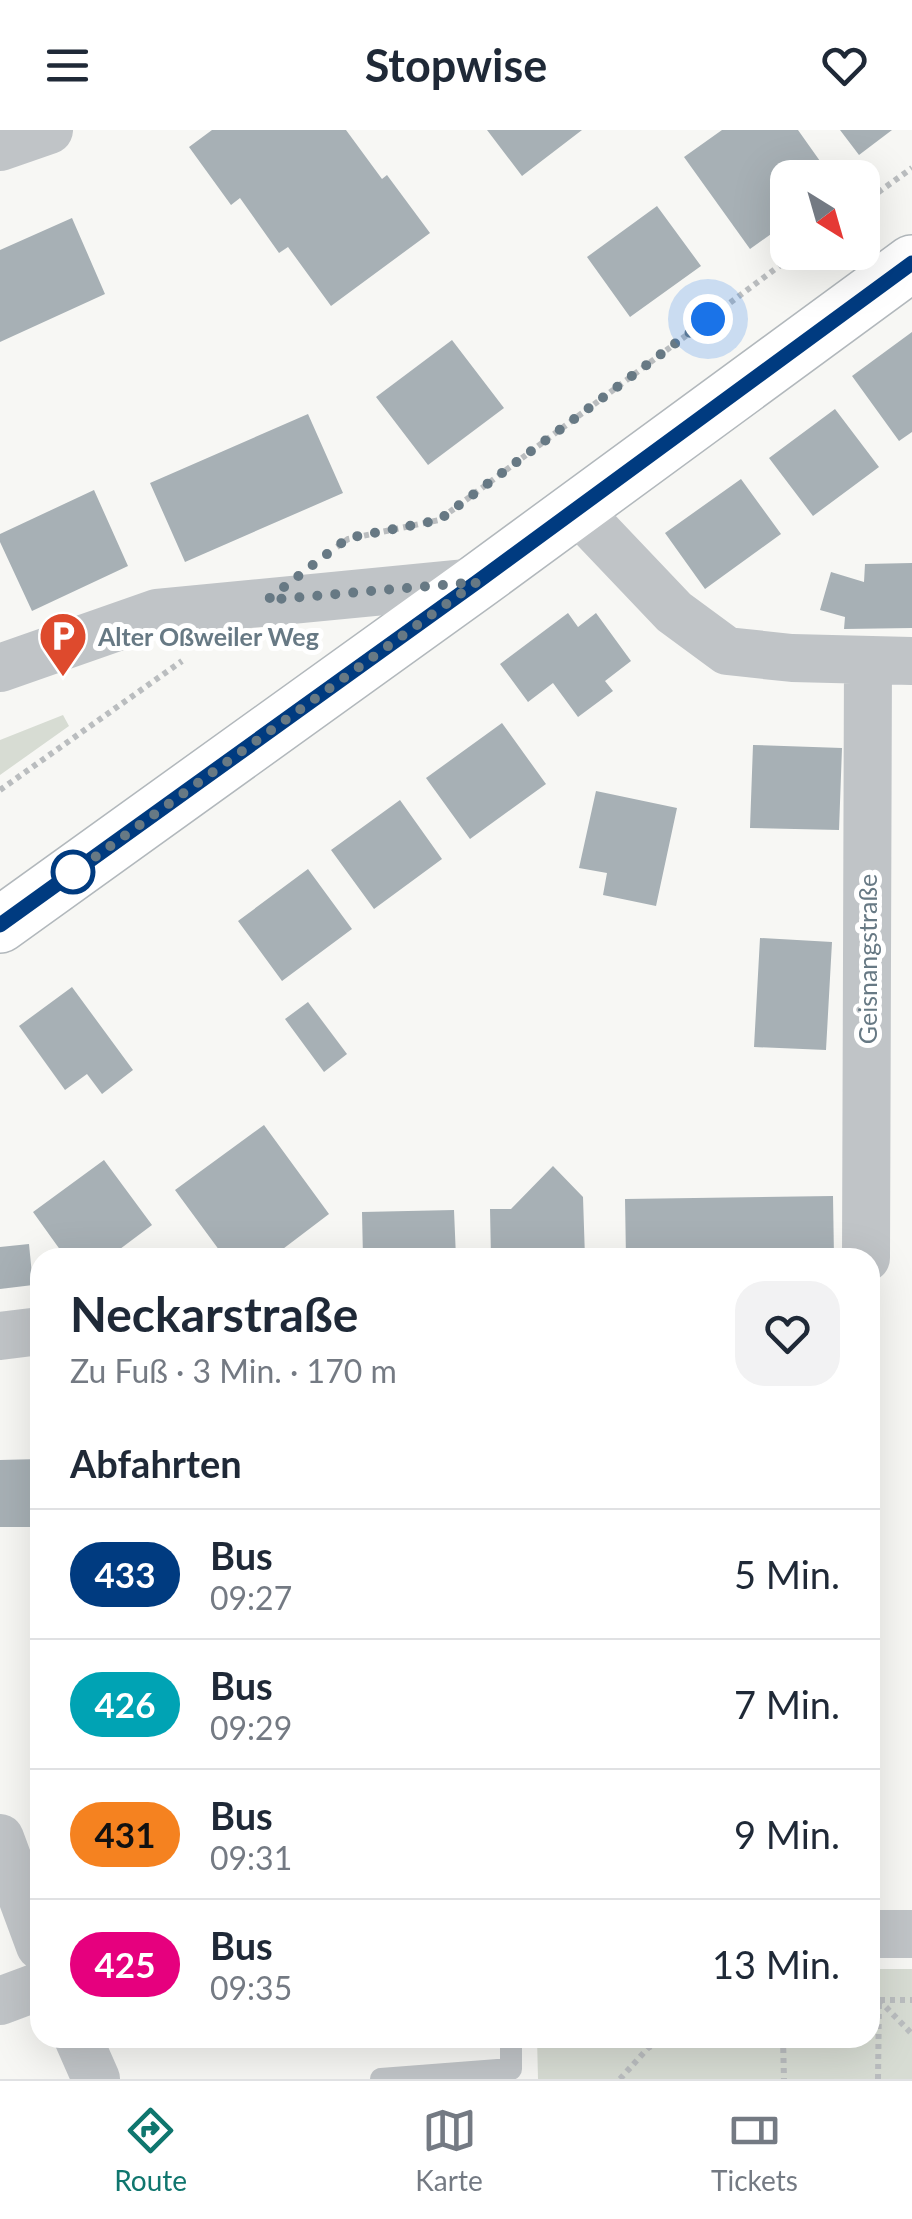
<!DOCTYPE html>
<html lang="de">
<meta charset="utf-8">
<style>
:root{--surface:#fff;--page:#f2f2f3;--text:#1f2937;--muted:#747a83;--line:#e0e1e3;--accent:#0f766e}
body{margin:0;font-family:Lato,sans-serif;background:var(--page);color:var(--text);height:100vh;display:flex;flex-direction:column;font-size:38px;white-space:nowrap}
*{box-sizing:border-box;margin:0}
p{font-size:32px;color:var(--muted)}
.icon{flex:none;width:55px;height:55px;fill:none;stroke:currentColor;stroke-width:2;stroke-linecap:round;stroke-linejoin:round}
.map{position:relative;flex:1;overflow:hidden}
.drawer{position:absolute;left:30px;top:1118px;width:850px;height:800px;display:flex;flex-direction:column;background:var(--surface);border-radius:30px;box-shadow:0 10px 40px #0002}
.drawer>*{flex:none}
.badge{padding:0 20px;border-radius:32px;font-size:35px;line-height:65px}
.needle{width:65px;rotate:143deg}
.controls{position:absolute;left:770px;top:30px;display:grid;gap:20px}
.controls a{display:grid;place-items:center;width:110px;height:110px;border-radius:20px;background:var(--surface);box-shadow:0 10px 40px #0002;font-size:50px}
.you{position:absolute;width:50px;height:50px;margin:-25px;border:8px solid #fff;border-radius:50%;background:#1a73e8;box-shadow:0 0 0 15px #1a73e833}
.map>.badge{position:absolute;translate:-50% -50%;box-shadow:0 0 0 5px #fff}
h2{padding:0 40px;font-size:38px;line-height:90px}
.round{display:grid;place-items:center;flex:none;width:105px;height:105px;border-radius:30px;background:var(--page)}
.head{display:flex;align-items:center;justify-content:space-between;height:170px;padding:0 40px}
h1{font-size:48px;font-weight:700;line-height:75px}
ul{padding:0;list-style:none}
li{display:flex;align-items:center;gap:30px;height:130px;padding:0 40px;border-top:2px solid var(--line)}
li div{flex:1}
li b{display:block;font-size:38px}
li em{font-style:normal}
li .badge{min-width:110px;font-weight:700;text-align:center}
header{display:flex;justify-content:space-between;align-items:center;height:130px;padding:0 40px;background:var(--surface);font-size:45px;font-weight:700}
.tabs{display:flex;justify-content:space-around;align-items:center;height:140px;border-top:2px solid var(--line);background:var(--surface);font-size:28px;color:var(--muted)}
.tabs a{display:grid;justify-items:center;gap:5px}
.tabs .active{color:var(--accent)}
.map>svg:first-child{display:block}
</style>
<header><svg class="icon" aria-label="menu" viewBox="0 0 24 24"><path d="M4 6h16M4 12h16M4 18h16"/></svg>Stopwise<svg class="icon" aria-label="heart" viewBox="0 0 24 24"><path d="M12 20l-8-8c-3-5 5-10 8-4 3-6 11-1 8 4z"/></svg></header>
<div class="map">
<svg width="912" height="1949" viewBox="0 0 912 1949">
<rect width="100%" height="100%" fill="#f7f7f4"/>
<path fill="#d7dcd3" d="M63 585 69 596 0 645V610Z
M870 1839H912V1949H538L537 1908H870Z"/>
<path fill="#a7b0b5" d="M212 0H346L382 49 387 45 430 103 331 176 288 117 279 123 240 68 231 75 189 17Z
M487 0H582L522 46Z
M722 0H798L832 48H788V92L750 119 684 27Z
M840 0H892L859 25Z
M657 76 701 136 630 187 587 127Z
M72 88 105 164 0 212V120Z
M912 202V302L899 311 852 246Z
M452 210 504 278 428 335 376 267Z
M835 279 879 337 813 386 769 328Z
M308 284 343 363 185 432 150 353Z
M741 349 781 404 705 459 665 403Z
M94 360 128 436 32 481 0 412V404Z
M912 433V498L844 499 845 487 820 480 831 442 864 452 865 434Z
M568 483 578 497 596 483 631 531 605 551 613 561 578 587 553 553 528 572 500 534Z
M502 593 546 654 470 709 426 648Z
M753 615 842 618 839 700 750 698Z
M596 661 677 678 656 776 603 765 607 743 579 738Z
M400 670 442 729 374 779 331 720Z
M308 739 352 799 282 851 238 791Z
M760 808 832 812 826 920 754 917Z
M72 857 133 940 102 964 87 944 65 960 19 896Z
M308 872 347 924 324 942 285 889Z
M264 995 329 1084 271 1128H225L175 1060Z
M104 1030 152 1095 108 1128H66L33 1082Z
M553 1036 583 1067 585 1128H491L490 1079H511Z
M833 1066 834 1128H626L625 1069Z
M454 1080 456 1128H363L362 1082Z
M29 1114 33 1155 0 1159V1117Z
M40 1329V1397H0V1330Z"/>
<g fill="none" stroke-linecap="round" stroke-linejoin="round">
<g stroke="#b2b8bc" stroke-width="58">
<path id="secondary" d="M0 795 477 452 912 133"/>
</g>
<path stroke="#babdbf" stroke-width="6" stroke-dasharray="5 5" stroke-linecap="butt" d="M862 74 912 38
M337 417 348 409 439 390 798 122
M0 660 182 531
M870 1870H912
M879 1870 912 1904
M783 1908 784 1949
M620 1949 648 1918 665 1908
M878 1949 879 1869"/>
<path stroke="#c0c4c7" stroke-width="22" d="M381 1949 511 1939V1908"/>
<path stroke="#c0c4c7" stroke-width="48" d="M0 17 49 0
M576 379 674 482 727 521 792 528 912 531
M0 538 157 483 477 452
M866 1128 868 530
M0 1206 40 1201
M0 1708 40 1816
M870 1804H912
M0 1871 40 1856
M78 1908 96 1949"/>
<use href="#secondary" stroke="#fff" stroke-width="55"/>
</g>
<g fill="none" stroke-linecap="round" stroke-linejoin="round">
<g stroke="#fff" stroke-width="22">
<path id="line" d="M0 795 477 452 912 133"/>
</g>
<use href="#line" stroke="#003b80" stroke-width="15"/>
<path stroke="#677984" stroke-width="10" stroke-dasharray="0 18" d="M73 742 70 745 477 452 267 470 348 408 439 390 708 189"/>
</g>
<defs>
<g id="parking-pin" transform="scale(2.5)"><path d="M0 17L-7.5 6A9.5 9.5 0 1 1 7.5 6Z" fill="#de4a2d" stroke="#fff"/><path d="M-3.5-5.5H1a3.5 3.5 0 0 1 0 7H-1V5.5H-3.5ZM-1-3.4V-.6H.8a1.4 1.4 0 0 0 0-2.8Z" fill="#fff"/></g>
</defs>
<g fill-rule="evenodd">
<use href="#parking-pin" x="63" y="506"/>
</g>
<circle fill="#fff" stroke="#003b80" stroke-width="5" cx="73" cy="742" r="20"/>
<g text-anchor="middle" dominant-baseline="central" stroke-width="10" stroke-linejoin="round" paint-order="stroke">
<g font-size="25" font-weight="bold" fill="#677984" stroke="#fff" text-anchor="start">
<text x="98" y="506">Alter Oßweiler Weg</text>
</g>
<g font-size="25" fill="#677984" stroke="#fff">
<text transform="translate(867 829) rotate(-90)">Geisnangstraße</text>
</g>
</g>
</svg>
<div class="controls">
<a><svg class="needle" viewBox="-14 -14 28 28"><path d="M0-13l5 13h-10z" fill="#e53935"/><path d="M0 13l5-13h-10z" fill="#747a83"/></svg></a>
</div>
<div class="you" style="left:708px;top:189px"></div>
<section class="drawer">
<div class="head"><div><h1>Neckarstraße</h1><p>Zu Fuß · 3 Min. · 170 m</p></div><a class="round"><svg class="icon" aria-label="heart" viewBox="0 0 24 24"><path d="M12 20l-8-8c-3-5 5-10 8-4 3-6 11-1 8 4z"/></svg></a></div>
<h2>Abfahrten</h2>
<ul>
<li><span class="badge" style="background:#003b80;color:#fff">433</span><div><b>Bus</b><p>09:27</p></div><em>5 Min.</em></li>
<li><span class="badge" style="background:#00a3b4;color:#fff">426</span><div><b>Bus</b><p>09:29</p></div><em>7 Min.</em></li>
<li><span class="badge" style="background:#f58220;color:#111">431</span><div><b>Bus</b><p>09:31</p></div><em>9 Min.</em></li>
<li><span class="badge" style="background:#e6007e;color:#fff">425</span><div><b>Bus</b><p>09:35</p></div><em>13 Min.</em></li>
</ul>
</section>
</div>
<nav class="tabs">
<a class="active"><svg class="icon" aria-label="directions" viewBox="0 0 24 24"><path d="M12 3l9 9-9 9-9-9zM9 14v-3h6M13 9l2 2-2 2"/></svg>Route</a>
<a><svg class="icon" aria-label="map" viewBox="0 0 24 24"><path d="M3 6l6-2 6 2 6-2v14l-6 2-6-2-6 2zM9 4v14M15 6v14"/></svg>Karte</a>
<a><svg class="icon" aria-label="tickets" viewBox="0 0 24 24"><path d="M3 7h18v10H3zM15 7v10"/></svg>Tickets</a>
</nav>
